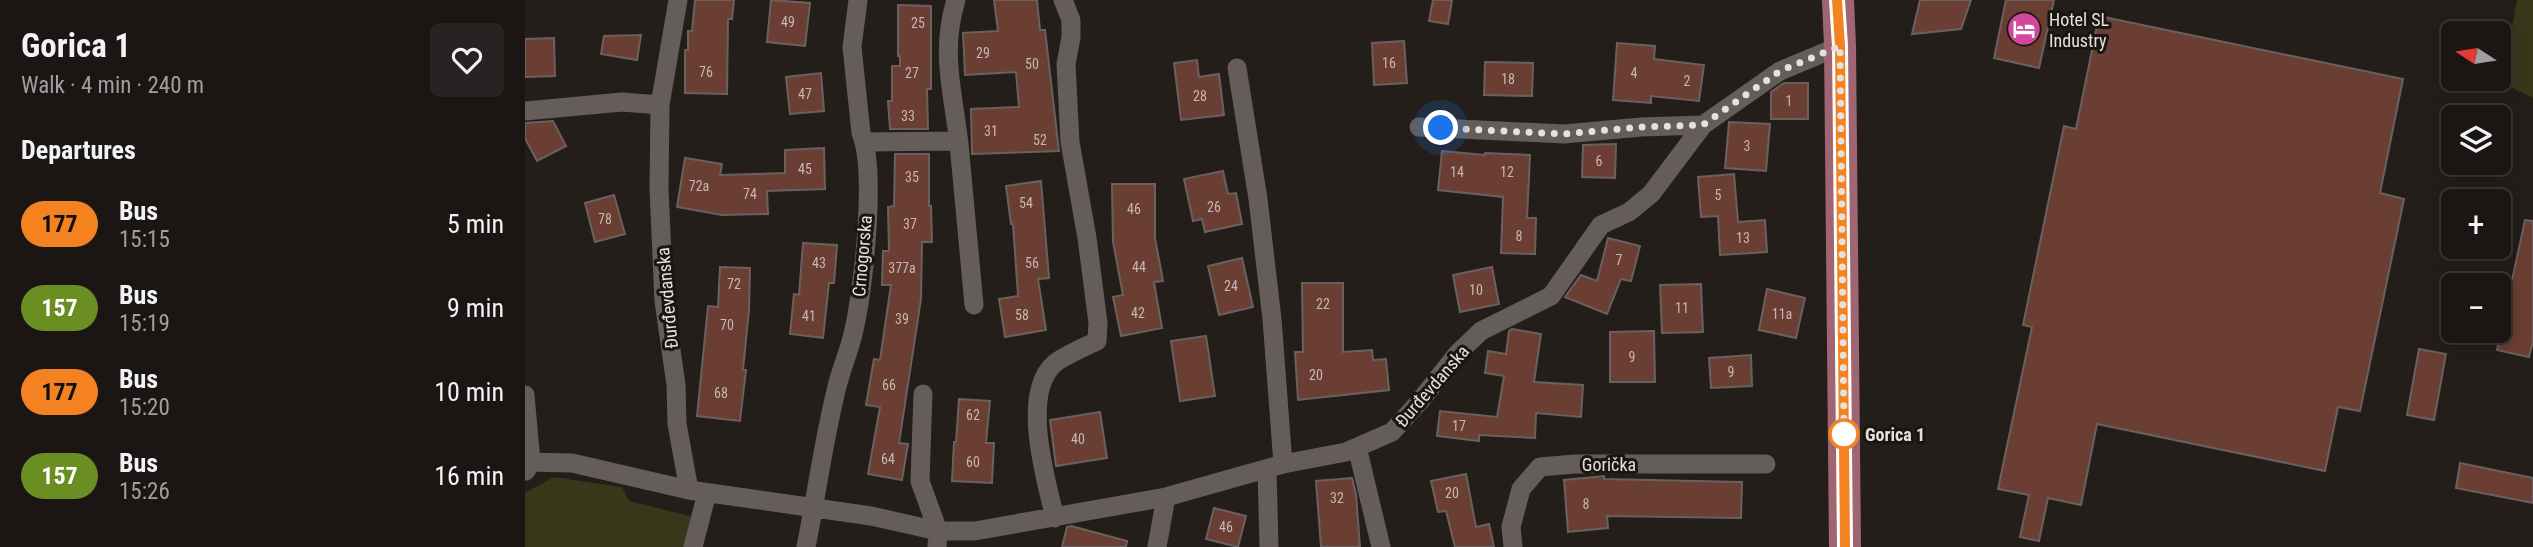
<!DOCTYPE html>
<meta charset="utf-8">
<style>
:root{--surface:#1b1614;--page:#282322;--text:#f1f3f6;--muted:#a09fa0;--line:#393534}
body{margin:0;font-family:"Roboto Condensed",sans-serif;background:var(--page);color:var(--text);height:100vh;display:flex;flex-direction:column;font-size:26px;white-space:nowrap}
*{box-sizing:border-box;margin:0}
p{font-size:23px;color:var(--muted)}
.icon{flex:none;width:38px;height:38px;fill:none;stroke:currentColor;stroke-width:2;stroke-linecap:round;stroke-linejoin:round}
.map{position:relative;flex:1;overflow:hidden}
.sheet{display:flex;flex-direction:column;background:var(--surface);width:525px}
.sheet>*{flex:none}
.badge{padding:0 14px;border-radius:23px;font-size:24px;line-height:46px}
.needle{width:46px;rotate:282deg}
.tools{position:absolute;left:1916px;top:21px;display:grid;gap:14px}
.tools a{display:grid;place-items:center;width:70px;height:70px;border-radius:10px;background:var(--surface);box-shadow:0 4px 18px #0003,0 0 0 2px var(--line);font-size:35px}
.you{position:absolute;width:35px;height:35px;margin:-18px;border:5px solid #fff;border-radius:50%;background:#1a73e8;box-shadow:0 0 0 10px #1a73e833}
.map>.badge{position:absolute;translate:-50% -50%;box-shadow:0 0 0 4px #fff}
h2{padding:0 21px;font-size:26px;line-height:63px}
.round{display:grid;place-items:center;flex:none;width:74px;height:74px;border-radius:10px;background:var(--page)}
.overview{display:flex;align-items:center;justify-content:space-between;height:119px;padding:0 21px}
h1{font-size:33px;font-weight:700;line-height:52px}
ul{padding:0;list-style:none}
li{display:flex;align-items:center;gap:21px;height:84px;padding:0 21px}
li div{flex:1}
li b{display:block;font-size:26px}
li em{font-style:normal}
li .badge{min-width:77px;font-weight:700;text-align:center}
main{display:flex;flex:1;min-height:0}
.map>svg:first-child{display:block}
</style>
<main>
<section class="sheet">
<div class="overview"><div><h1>Gorica 1</h1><p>Walk · 4 min · 240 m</p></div><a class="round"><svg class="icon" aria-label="heart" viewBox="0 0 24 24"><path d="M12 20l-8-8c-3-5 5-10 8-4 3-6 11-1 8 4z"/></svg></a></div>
<h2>Departures</h2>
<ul>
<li><span class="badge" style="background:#f58220;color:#111">177</span><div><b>Bus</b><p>15:15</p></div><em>5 min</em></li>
<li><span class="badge" style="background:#6b8e23;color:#fff">157</span><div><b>Bus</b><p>15:19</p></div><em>9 min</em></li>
<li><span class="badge" style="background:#f58220;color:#111">177</span><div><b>Bus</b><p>15:20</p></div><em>10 min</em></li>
<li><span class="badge" style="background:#6b8e23;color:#fff">157</span><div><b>Bus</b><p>15:26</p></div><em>16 min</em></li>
</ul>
</section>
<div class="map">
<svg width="2008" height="547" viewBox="0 0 2008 547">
<rect width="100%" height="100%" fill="#241e1a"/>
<path fill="#37381a" d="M1992 0H2008V98L1977 83Z
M29 477 97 487 104 501 168 517 160 547H0V493Z"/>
<path fill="#6a3e33" stroke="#6a615f" stroke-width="2" d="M170 0H209L207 19H203L202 94 160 93V50H163V31H167Z
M246 0 285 3 280 46 242 42Z
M469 0H512L515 30H520L534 151 447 154 446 109 494 107 491 72 440 75 438 33 473 31Z
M908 0H927L923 24 904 21Z
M1395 0H1446L1436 29 1387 34Z
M1481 0H1529L1514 68 1469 58Z
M373 5 406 6V89H402L403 129H365L363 101H367V66H375V56H373Z
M1574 16 1878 79 1855 193 1879 199 1835 411 1813 407 1800 471 1572 424 1556 505 1523 498 1514 541 1495 537 1504 495 1473 489 1507 327 1498 325 1539 126 1551 129Z
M116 35 112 60 76 54 79 36Z
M29 38 30 76 0 77V39Z
M879 41 882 83 849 85 847 43Z
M1092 43 1130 46 1129 59 1179 65 1174 101 1126 96V103L1088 100Z
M672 60 674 77 694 74 699 115 656 120 649 63Z
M960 62 1008 63 1007 96 959 95Z
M296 73 299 111 265 114 261 77Z
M1259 83H1283V119H1246V92Z
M28 121 41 146 12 161 0 138V123Z
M1204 122 1245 124 1241 171 1200 168Z
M1091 144 1090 178 1057 177 1058 145Z
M299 148 300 189 242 191 243 214 197 215 152 207 160 158 197 164 195 175 260 173V150Z
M917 151 960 155V153L1005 155 1002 218H1011L1010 254 976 253 978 197 913 190Z
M370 154H404V206H406L407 242H397L396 299 374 443 383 444 377 480 343 474 355 407 341 405 349 359 355 360 366 285H357L358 251H364L363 207 369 206Z
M698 171 703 194 711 193 717 224 680 232 677 219 668 221 659 179Z
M1209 174 1213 222 1240 220 1242 252 1195 255 1193 216 1176 217 1173 177Z
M516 181 524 278 513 279 521 330 480 337 474 299 493 296 488 224H486L481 186Z
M587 184H630V238L638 281 629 282 637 328 596 336 588 297 598 295 588 242Z
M89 195 100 234 70 242 60 203Z
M2000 220 2008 221V341L2004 357 1972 350Z
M1083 238 1115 246 1106 281 1096 279 1082 314 1040 297 1056 275 1072 281Z
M278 243 312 245 309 283H304L298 338 265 334 269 294 274 295Z
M717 258 728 307 694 315 683 266Z
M195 267 225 268 224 310 218 370H221L215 421 172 416 183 306 193 307Z
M967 267 974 304 935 312 928 275Z
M777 283H818V352L847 350 848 360 861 359 864 390 773 400 770 352H778Z
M1176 284 1178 332 1137 333 1135 285Z
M1242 289 1280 298 1271 338 1234 330Z
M987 329 1016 334 1009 382 1058 385 1056 417 1011 413 1010 438 954 435V441L912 436 915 411 972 417 979 376 960 373 963 351 981 354 984 331Z
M1129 331 1130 382H1085V332Z
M681 336 690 396 655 401 646 341Z
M1894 349 1921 354 1909 420 1882 415Z
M1226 355 1227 386 1186 388 1184 358Z
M434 399 465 401 461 443H469L467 483 427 481 429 442H431Z
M575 412 582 458 531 466 525 420Z
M1935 463 2008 478V503L1931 488Z
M941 474 951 527 964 524 969 547H930L921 511 913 512 906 481Z
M1079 476V479L1217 482 1216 518 1082 516 1083 528 1043 532 1039 480Z
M827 478 831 494 835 547H796L791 481Z
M689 508 721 516 713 547 681 539Z
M546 526 602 541 601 547H537L542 527Z"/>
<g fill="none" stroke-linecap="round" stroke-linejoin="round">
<path stroke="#645d59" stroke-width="19" d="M153 0 135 105 134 189 139 301 151 385 152 424 164 490
M431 0C415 52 428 91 434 144 439 197 444 251 449 305
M712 68 733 199 747 319 758 464
M0 111 97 102 135 105
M894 127 1039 134 1116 127 1178 125
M339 142 433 141
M398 394 395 481 413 531 412 547
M0 395 6 462 1 471
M832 447 856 547
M0 462 47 463 164 490 346 516 413 531H450L641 497 758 464 821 452 867 432 895 401 933 353 956 331 1026 296 1076 225 1104 212 1126 194 1178 125 1255 71 1315 46
M742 470 744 547
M530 518C521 480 496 396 528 365 537 356 560 347 572 341L573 323 562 238 545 142 541 64 546 37V20L538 0
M168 547 182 493
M281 547C291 497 298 445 310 395 314 374 323 355 328 334 338 292 352 171 336 133L327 47 333 0
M632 547 641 497
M988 547 986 527 996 489 1015 467 1050 464H1241"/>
<path stroke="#9f6572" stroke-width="32" d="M1313 0 1315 46 1320 547"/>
</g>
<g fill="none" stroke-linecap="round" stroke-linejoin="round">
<g stroke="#fff" stroke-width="16">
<path id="line" d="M1312 0 1315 46 1320 547"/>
</g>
<use href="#line" stroke="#f58220" stroke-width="10"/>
<path stroke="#e5e1de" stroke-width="7" stroke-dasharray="0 12.6" d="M916 128 1039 134 1116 127 1178 125 1255 71 1315 46 1319 434"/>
</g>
<defs>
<g id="hotel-disc" transform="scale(1.75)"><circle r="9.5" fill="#d1479c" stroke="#1a1511"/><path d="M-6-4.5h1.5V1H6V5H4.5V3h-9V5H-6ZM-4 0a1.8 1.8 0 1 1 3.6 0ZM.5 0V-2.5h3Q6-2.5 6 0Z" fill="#fff"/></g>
</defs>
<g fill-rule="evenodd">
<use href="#hotel-disc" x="1499" y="29"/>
</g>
<circle fill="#fff" stroke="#f58220" stroke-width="3.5" cx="1319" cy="434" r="14"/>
<g text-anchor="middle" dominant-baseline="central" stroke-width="6" stroke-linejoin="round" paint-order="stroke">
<g font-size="14" fill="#c6b8b3">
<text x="263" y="22">49</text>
<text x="393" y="23">25</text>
<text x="458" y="53">29</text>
<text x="864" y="63">16</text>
<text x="507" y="64">50</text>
<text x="181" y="72">76</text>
<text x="387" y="73">27</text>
<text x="1109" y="73">4</text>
<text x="983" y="79">18</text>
<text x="1162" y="81">2</text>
<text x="280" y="94">47</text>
<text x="675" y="96">28</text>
<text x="1264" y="101">1</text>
<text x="383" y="116">33</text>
<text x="466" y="131">31</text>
<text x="515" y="140">52</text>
<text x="1222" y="146">3</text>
<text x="1074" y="161">6</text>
<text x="280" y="169">45</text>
<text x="932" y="172">14</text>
<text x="982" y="172">12</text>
<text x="387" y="177">35</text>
<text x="174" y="186">72а</text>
<text x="225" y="194">74</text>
<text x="1193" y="195">5</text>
<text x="501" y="203">54</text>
<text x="689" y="207">26</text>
<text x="609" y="209">46</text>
<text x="80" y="219">78</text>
<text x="385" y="224">37</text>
<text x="994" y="236">8</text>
<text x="1218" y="238">13</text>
<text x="1094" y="260">7</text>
<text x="294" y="263">43</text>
<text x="507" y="263">56</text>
<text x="614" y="267">44</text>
<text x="377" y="268">377a</text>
<text x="209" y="284">72</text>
<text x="706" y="286">24</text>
<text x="951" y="290">10</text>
<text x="798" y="304">22</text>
<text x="1157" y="308">11</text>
<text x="613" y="313">42</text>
<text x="1257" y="314">11a</text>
<text x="497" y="315">58</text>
<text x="284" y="316">41</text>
<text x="377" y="319">39</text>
<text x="202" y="325">70</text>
<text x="1107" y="357">9</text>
<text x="1206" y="372">9</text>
<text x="791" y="375">20</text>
<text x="364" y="385">66</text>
<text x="196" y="393">68</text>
<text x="448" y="415">62</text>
<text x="934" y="426">17</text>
<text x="553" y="439">40</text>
<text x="363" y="459">64</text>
<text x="448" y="462">60</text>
<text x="927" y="493">20</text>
<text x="812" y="498">32</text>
<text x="1061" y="504">8</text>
<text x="701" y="527">46</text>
</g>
<g font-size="18" fill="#e5e1de" stroke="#1a1511" text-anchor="start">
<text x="1524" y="19">Hotel SL<tspan x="1524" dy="21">Industry</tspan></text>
</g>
<g font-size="18" fill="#e5e1de" stroke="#1a1511">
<text transform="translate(337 256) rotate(-85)">Crnogorska</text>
<text transform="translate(142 298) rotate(-95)">Đurđevdanska</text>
<text transform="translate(907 386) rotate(-49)">Đurđevdanska</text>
<text x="1084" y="464">Gorička</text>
</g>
<g font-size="18" font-weight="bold" fill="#e5e1de" stroke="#1a1511" text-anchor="start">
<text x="1340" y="434">Gorica 1</text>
</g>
</g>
</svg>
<div class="tools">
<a><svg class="needle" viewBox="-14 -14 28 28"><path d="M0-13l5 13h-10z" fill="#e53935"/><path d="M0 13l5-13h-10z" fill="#a09fa0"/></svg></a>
<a><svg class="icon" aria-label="layers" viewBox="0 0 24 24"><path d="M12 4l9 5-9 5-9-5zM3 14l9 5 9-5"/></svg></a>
<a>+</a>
<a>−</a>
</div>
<div class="you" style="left:916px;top:128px"></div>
</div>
</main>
